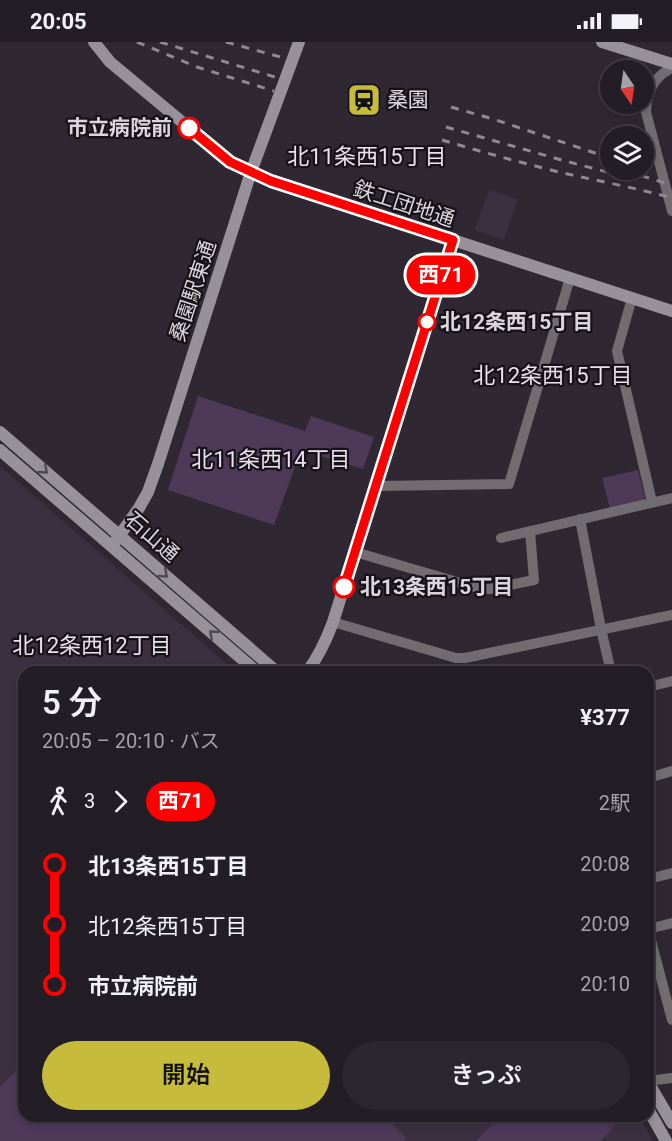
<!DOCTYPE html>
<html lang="ja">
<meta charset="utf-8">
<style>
:root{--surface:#231e26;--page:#2b272e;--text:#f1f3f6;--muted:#a3a2a7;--line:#403c43;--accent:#c7bb3c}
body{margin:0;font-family:Roboto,"Noto Sans JP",sans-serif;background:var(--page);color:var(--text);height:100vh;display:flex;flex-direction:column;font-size:22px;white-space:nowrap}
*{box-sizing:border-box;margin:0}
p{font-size:20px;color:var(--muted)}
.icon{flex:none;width:33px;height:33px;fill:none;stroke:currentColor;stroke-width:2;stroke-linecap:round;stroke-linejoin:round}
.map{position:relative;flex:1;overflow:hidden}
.panel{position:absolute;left:18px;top:624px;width:636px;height:456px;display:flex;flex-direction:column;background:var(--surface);border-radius:18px;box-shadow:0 3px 9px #0003,0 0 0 2px var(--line)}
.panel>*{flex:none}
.badge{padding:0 12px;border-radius:20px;font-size:21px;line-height:39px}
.needle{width:39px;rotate:167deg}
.tools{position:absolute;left:600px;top:18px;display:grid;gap:12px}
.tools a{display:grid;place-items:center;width:54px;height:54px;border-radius:50%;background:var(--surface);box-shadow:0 3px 9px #0003,0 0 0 2px var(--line);font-size:30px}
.map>.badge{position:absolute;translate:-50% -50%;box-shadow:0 0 0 3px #fff}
.legs{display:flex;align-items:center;gap:9px;height:66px;padding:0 24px;font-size:20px}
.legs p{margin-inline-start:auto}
.headline{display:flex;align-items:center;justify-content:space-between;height:102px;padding:0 24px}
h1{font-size:33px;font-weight:600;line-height:45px}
.action{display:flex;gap:12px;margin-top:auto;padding:12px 24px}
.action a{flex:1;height:69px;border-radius:36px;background:var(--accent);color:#111;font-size:24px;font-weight:600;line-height:69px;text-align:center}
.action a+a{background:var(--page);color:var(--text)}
ul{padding:0 24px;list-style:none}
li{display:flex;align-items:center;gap:21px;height:60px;font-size:22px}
li i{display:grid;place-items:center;width:9px;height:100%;margin:0 8px;background:currentColor}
li i::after{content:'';width:15px;height:15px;margin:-8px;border:4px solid;border-radius:50%;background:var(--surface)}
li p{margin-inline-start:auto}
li:first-child i{background:linear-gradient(#0000 50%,currentColor 0)}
li:last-child i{background:linear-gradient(currentColor 50%,#0000 0)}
.status{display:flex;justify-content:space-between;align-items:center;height:42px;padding:0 30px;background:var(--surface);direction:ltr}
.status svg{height:16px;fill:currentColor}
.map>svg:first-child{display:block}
</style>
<div class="status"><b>20:05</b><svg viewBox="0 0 49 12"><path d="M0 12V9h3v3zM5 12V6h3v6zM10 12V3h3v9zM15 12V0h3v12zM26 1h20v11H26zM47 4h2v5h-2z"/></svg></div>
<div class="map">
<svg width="672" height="1099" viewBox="0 0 672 1099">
<rect width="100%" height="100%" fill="#2f2833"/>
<path fill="#3b3040" d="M489 148 518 157 504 198 475 188Z
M0 424 236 630H24V1074H639L653 1099H0Z"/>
<path fill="#4f3959" d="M198 354 305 389 311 374 374 395 363 427 301 408 274 483 168 448Z
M638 428 645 455 643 458 610 467 602 436Z
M24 1020V1074H384L406 1096 403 1099H0V1045Z
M500 1074H624L600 1099H476Z"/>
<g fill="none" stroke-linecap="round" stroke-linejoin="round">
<path stroke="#706c72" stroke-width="10" d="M672 26C668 28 663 31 660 34 650 43 646 58 646 70L672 169
M632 256 617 309 652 460
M376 444 509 442 570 236
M580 477 601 587 611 630
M501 496 672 456
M355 510 481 547H490L534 538 530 489
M333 580 456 616H465L672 573
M648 645 672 639
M648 736 672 729
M648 837 672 831
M648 887 672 978
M648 887 672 881
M648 1039 672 1036"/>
<path stroke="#97919a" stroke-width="12" d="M94 0 110 20 230 120 271 139 672 269
M602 0 672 22
M0 390 277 630
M0 408 257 630
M112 504 139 466 148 450 158 422 251 130 299 0
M307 630C319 614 326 599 333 580L453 198
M648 1040 672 1081
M648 1067 666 1099"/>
<path stroke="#8f8992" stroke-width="3" stroke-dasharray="8 8" stroke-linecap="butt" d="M137 0 197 25 274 49
M160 0 278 36
M226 0 284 16
M451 65 493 77 610 116
M446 85 565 119 634 137
M442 98C482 110 522 121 563 131 599 139 636 146 672 156
M626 129 672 143"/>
</g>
<defs><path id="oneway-chevron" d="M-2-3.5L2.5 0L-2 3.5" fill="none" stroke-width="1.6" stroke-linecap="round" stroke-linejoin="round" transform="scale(1.5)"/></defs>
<g stroke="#504b52">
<use href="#oneway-chevron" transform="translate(44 428) rotate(41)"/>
<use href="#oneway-chevron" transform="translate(164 532) rotate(41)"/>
<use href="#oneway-chevron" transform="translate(213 592) rotate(-139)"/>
</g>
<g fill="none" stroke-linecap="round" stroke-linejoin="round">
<g stroke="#fff" stroke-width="14">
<path id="line-1" d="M189 86 230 120 271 139 453 198 344 545"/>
</g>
<use href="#line-1" stroke="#f00" stroke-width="9"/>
</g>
<defs>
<g id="station-square" transform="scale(1.725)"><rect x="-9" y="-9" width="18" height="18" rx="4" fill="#c7bb3c" stroke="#161217"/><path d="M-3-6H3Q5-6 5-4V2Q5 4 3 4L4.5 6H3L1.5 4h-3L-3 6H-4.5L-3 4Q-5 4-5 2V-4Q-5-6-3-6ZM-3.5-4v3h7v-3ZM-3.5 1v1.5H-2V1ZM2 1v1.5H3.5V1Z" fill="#111"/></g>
</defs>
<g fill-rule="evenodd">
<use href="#station-square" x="364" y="58"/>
</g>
<g fill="#fff" stroke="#f00" stroke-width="3">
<circle cx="189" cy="86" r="10"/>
<circle cx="427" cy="280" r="8"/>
<circle cx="344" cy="545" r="10"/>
</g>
<g text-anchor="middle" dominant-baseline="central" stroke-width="4.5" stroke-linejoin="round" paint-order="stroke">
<g font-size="21" fill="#dbd6dd" stroke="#161217" text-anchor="start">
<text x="387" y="58">桑園</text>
</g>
<g font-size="21" font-weight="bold" fill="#dbd6dd" stroke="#161217" text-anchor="start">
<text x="172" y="86" text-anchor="end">市立病院前</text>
<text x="440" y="280">北12条西15丁目</text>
<text x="360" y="545">北13条西15丁目</text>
</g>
<g font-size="21" fill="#dbd6dd" stroke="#161217">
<text transform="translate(404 162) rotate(18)">鉄工団地通</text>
<text transform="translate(193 249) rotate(-72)">桑園駅東通</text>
<text transform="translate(152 495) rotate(41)">石山通</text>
</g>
<g font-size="22" fill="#eae0ef" stroke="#161217">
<text x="367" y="114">北11条西15丁目</text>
<text x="553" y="333">北12条西15丁目</text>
<text x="271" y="417">北11条西14丁目</text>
<text x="92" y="603">北12条西12丁目</text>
</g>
</g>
</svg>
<div class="tools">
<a><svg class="needle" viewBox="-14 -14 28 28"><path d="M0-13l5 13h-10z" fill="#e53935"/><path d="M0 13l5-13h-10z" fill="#a3a2a7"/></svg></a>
<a><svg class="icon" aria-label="layers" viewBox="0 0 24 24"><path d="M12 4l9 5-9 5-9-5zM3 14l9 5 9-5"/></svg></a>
</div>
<b class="badge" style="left:441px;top:233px;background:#f00;color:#fff">西71</b>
<section class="panel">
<div class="headline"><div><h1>5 分</h1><p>20:05 – 20:10 · バス</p></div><b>¥377</b></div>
<div class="legs"><svg class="icon" aria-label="walk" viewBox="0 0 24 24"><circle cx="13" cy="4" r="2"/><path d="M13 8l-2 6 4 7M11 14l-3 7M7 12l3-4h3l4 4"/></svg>3<svg class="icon" aria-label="forward" viewBox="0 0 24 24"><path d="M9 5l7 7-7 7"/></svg><b class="badge" style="background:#f00;color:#fff">西71</b><p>2駅</p></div>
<ul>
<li><i style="color:#f00"></i><b>北13条西15丁目</b><p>20:08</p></li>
<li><i style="color:#f00"></i><span>北12条西15丁目</span><p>20:09</p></li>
<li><i style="color:#f00"></i><b>市立病院前</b><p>20:10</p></li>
</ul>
<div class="action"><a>開始</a><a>きっぷ</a></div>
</section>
</div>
